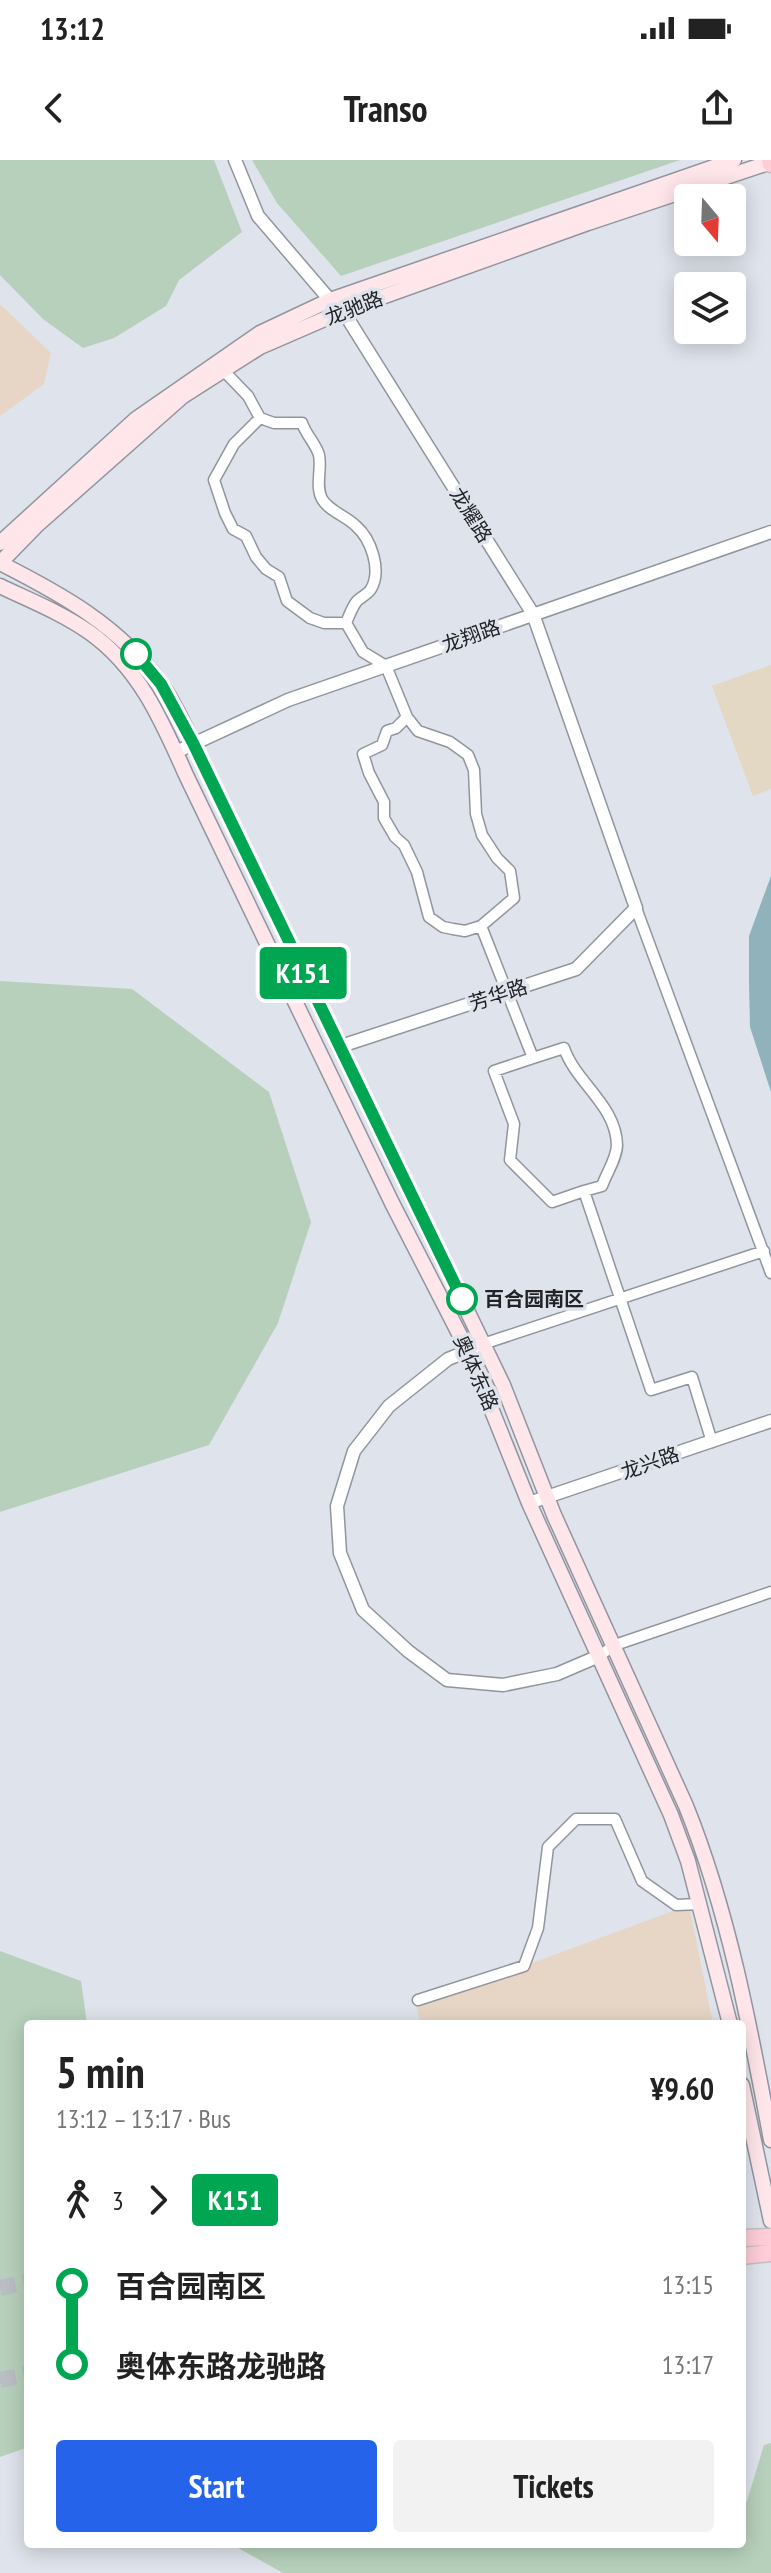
<!DOCTYPE html>
<meta charset="utf-8">
<style>
:root{--surface:#fff;--page:#f2f2f2;--text:#222;--muted:#767676;--accent:#2563eb}
body{margin:0;font-family:"PT Sans Narrow","Noto Sans SC",sans-serif;background:var(--page);color:var(--text);height:100vh;display:flex;flex-direction:column;font-size:30px;white-space:nowrap}
*{box-sizing:border-box;margin:0}
p{font-size:26px;color:var(--muted)}
.icon{flex:none;width:44px;height:44px;fill:none;stroke:currentColor;stroke-width:2;stroke-linecap:round;stroke-linejoin:round}
.map{position:relative;flex:1;overflow:hidden}
.details{position:absolute;left:24px;top:1860px;width:722px;height:528px;display:flex;flex-direction:column;background:var(--surface);border-radius:8px;box-shadow:0 4px 20px #0003}
.details>*{flex:none}
.badge{padding:0 16px;border-radius:6px;font-size:28px;line-height:52px}
.needle{width:52px;rotate:161deg}
.tools{position:absolute;left:674px;top:24px;display:grid;gap:16px}
.tools a{display:grid;place-items:center;width:72px;height:72px;border-radius:8px;background:var(--surface);box-shadow:0 4px 20px #0003;font-size:40px}
.map>.badge{position:absolute;translate:-50% -50%;box-shadow:0 0 0 4px #fff}
.legs{display:flex;align-items:center;gap:12px;height:88px;padding:0 32px;font-size:26px}
.legs p{margin-inline-start:auto}
.summary{display:flex;align-items:center;justify-content:space-between;height:136px;padding:0 32px}
h1{font-size:44px;font-weight:800;line-height:60px}
.action{display:flex;gap:16px;margin-top:auto;padding:16px 32px}
.action a{flex:1;height:92px;border-radius:8px;background:var(--accent);color:#fff;font-size:32px;font-weight:800;line-height:92px;text-align:center}
.action a+a{background:var(--page);color:var(--text)}
ul{padding:0 32px;list-style:none}
li{display:flex;align-items:center;gap:28px;height:80px;font-size:30px}
li i{display:grid;place-items:center;width:12px;height:100%;margin:0 10px;background:currentColor}
li i::after{content:'';width:20px;height:20px;margin:-10px;border:6px solid;border-radius:50%;background:var(--surface)}
li p{margin-inline-start:auto}
li:first-child i{background:linear-gradient(#0000 50%,currentColor 0)}
li:last-child i{background:linear-gradient(currentColor 50%,#0000 0)}
.status{display:flex;justify-content:space-between;align-items:center;height:56px;padding:0 40px;background:var(--surface);direction:ltr}
.status svg{height:22px;fill:currentColor}
header{display:flex;justify-content:space-between;align-items:center;height:104px;padding:0 32px;background:var(--surface);font-size:36px;font-weight:800}
.map>svg:first-child{display:block}
</style>
<div class="status"><b>13:12</b><svg viewBox="0 0 49 12"><path d="M0 12V9h3v3zM5 12V6h3v6zM10 12V3h3v9zM15 12V0h3v12zM26 1h20v11H26zM47 4h2v5h-2z"/></svg></div>
<header><svg class="icon" aria-label="back" viewBox="0 0 24 24"><path d="M15 5l-7 7 7 7"/></svg>Transo<svg class="icon" aria-label="share" viewBox="0 0 24 24"><path d="M12 15V3M7 8l5-5 5 5M5 13v7h14v-7"/></svg></header>
<div class="map">
<svg width="771" height="2413" viewBox="0 0 771 2413">
<rect width="100%" height="100%" fill="#dfe3eb"/>
<path fill="#e2d8c3" d="M771 505V629L753 636 712 526Z"/>
<path fill="#e7d6c5" d="M0 144 51 193 44 224 0 256Z
M689 1745 713 1864H421L416 1846Z"/>
<path fill="#b6d0bb" d="M0 0H214L242 72 179 120 166 146 114 178 83 188 43 159 0 115Z
M252 0H680L341 116 277 43Z
M0 821 132 829 269 932 311 1062 278 1163 209 1285 0 1352Z
M0 1791 81 1821 87 1864H28V2290L26 2288 0 2297Z
M771 2283V2413H283L231 2384H742V2343L747 2341 764 2285Z"/>
<path fill="#8fb2bb" d="M771 716V932L750 867 749 822V776Z"/>
<g fill="none" stroke-linecap="round" stroke-linejoin="round">
<path stroke="#b9bdc4" stroke-width="16" stroke-dasharray="16 8" stroke-linecap="butt" d="M0 2128 28 2122
M0 2220 28 2214"/>
<g stroke="#91959d" stroke-width="13">
<path id="minor" d="M223 210 248 236 260 258 274 263H302C306 275 316 284 319 295 322 309 315 326 322 339 329 351 346 356 356 366 371 379 382 410 371 429 368 434 361 437 357 441 352 447 349 456 346 463L363 492 386 506 407 557 418 571 450 582 468 595 474 610 476 654 482 675 497 698 510 711 514 738 481 766 533 898 494 911 514 964 510 1000 552 1042 584 1031 651 1230 692 1217 712 1282
M260 258 234 284 214 320 225 353 233 369 246 376 256 397 266 409 279 417 287 441 310 458 324 463H346
M407 557 396 568 387 571 382 585 363 594 369 613 384 642V658L395 677 404 685 417 712 429 757 443 767 453 769 465 771 481 766
M636 748 771 1113
M533 898 564 888C576 923 616 945 617 985 617 998 606 1014 602 1026L584 1031
M468 1191 483 1184 764 1091
M599 1496 615 1485 771 1432
M418 1840 524 1806 538 1768 548 1687 576 1659H615L642 1721 676 1745 700 1744"/>
</g>
<g stroke="#91959d" stroke-width="15">
<path id="tertiary" d="M235 0 258 56 330 140 343 151 533 454 636 748 576 809 338 887
M176 592 288 540 771 372
M468 1191 448 1199 389 1246 354 1291 337 1346 340 1393 363 1450 408 1491 447 1520 503 1525 557 1514 599 1496
M529 1343 771 1261"/>
</g>
<g stroke="#91959d" stroke-width="17">
<path id="secondary" d="M0 383 136 259 260 173 330 140 734 0
M0 403C61 434 120 466 161 524 174 542 183 563 193 583L503 1225 554 1355 686 1646C729 1753 750 1867 771 1980
M0 403 36 366 183 236 260 187 343 151 588 63 771 2
M0 426C29 440 62 453 89 472 139 507 162 561 186 615L392 1043 468 1191 529 1343 671 1655 688 1701 730 1864
M742 1925 771 2061"/>
</g>
<g stroke="#c1c1c2" stroke-width="19">
<path id="primary" d="M770 0 771 4
M742 2078 771 2077
M742 2096 771 2093"/>
</g>
<use href="#minor" stroke="#fff" stroke-width="10"/>
<use href="#tertiary" stroke="#fff" stroke-width="12"/>
<use href="#secondary" stroke="#ffe6eb" stroke-width="14"/>
<use href="#primary" stroke="#fecdd7" stroke-width="16"/>
</g>
<g fill="none" stroke-linecap="round" stroke-linejoin="round">
<g stroke="#fff" stroke-width="18">
<path id="line-1" d="M136 494 161 524 193 583 462 1139"/>
</g>
<use href="#line-1" stroke="#00a651" stroke-width="12"/>
</g>
<g fill="#fff" stroke="#00a651" stroke-width="4">
<circle cx="136" cy="494" r="14"/>
<circle cx="462" cy="1139" r="14"/>
</g>
<g text-anchor="middle" dominant-baseline="central" stroke-width="7" stroke-linejoin="round" paint-order="stroke">
<g font-size="20" fill="#212326" stroke="#dfe3eb">
<text transform="translate(354 148) rotate(-21)">龙驰路</text>
<text transform="translate(471 355) rotate(58)">龙耀路</text>
<text transform="translate(471 476) rotate(-19)">龙翔路</text>
<text transform="translate(498 835) rotate(-18)">芳华路</text>
<text transform="translate(476 1213) rotate(66)">奥体东路</text>
<text transform="translate(650 1303) rotate(-19)">龙兴路</text>
</g>
<g font-size="20" font-weight="bold" fill="#212326" stroke="#dfe3eb" text-anchor="start">
<text x="484" y="1139">百合园南区</text>
</g>
</g>
</svg>
<div class="tools">
<a><svg class="needle" viewBox="-14 -14 28 28"><path d="M0-13l5 13h-10z" fill="#e53935"/><path d="M0 13l5-13h-10z" fill="#767676"/></svg></a>
<a><svg class="icon" aria-label="layers" viewBox="0 0 24 24"><path d="M12 4l9 5-9 5-9-5zM3 14l9 5 9-5"/></svg></a>
</div>
<b class="badge" style="left:303px;top:813px;background:#00a651;color:#fff">K151</b>
<section class="details">
<div class="summary"><div><h1>5 min</h1><p>13:12 – 13:17 · Bus</p></div><b>¥9.60</b></div>
<div class="legs"><svg class="icon" aria-label="walk" viewBox="0 0 24 24"><circle cx="13" cy="4" r="2"/><path d="M13 8l-2 6 4 7M11 14l-3 7M7 12l3-4h3l4 4"/></svg>3<svg class="icon" aria-label="forward" viewBox="0 0 24 24"><path d="M9 5l7 7-7 7"/></svg><b class="badge" style="background:#00a651;color:#fff">K151</b></div>
<ul>
<li><i style="color:#00a651"></i><b>百合园南区</b><p>13:15</p></li>
<li><i style="color:#00a651"></i><b>奥体东路龙驰路</b><p>13:17</p></li>
</ul>
<div class="action"><a>Start</a><a>Tickets</a></div>
</section>
</div>
